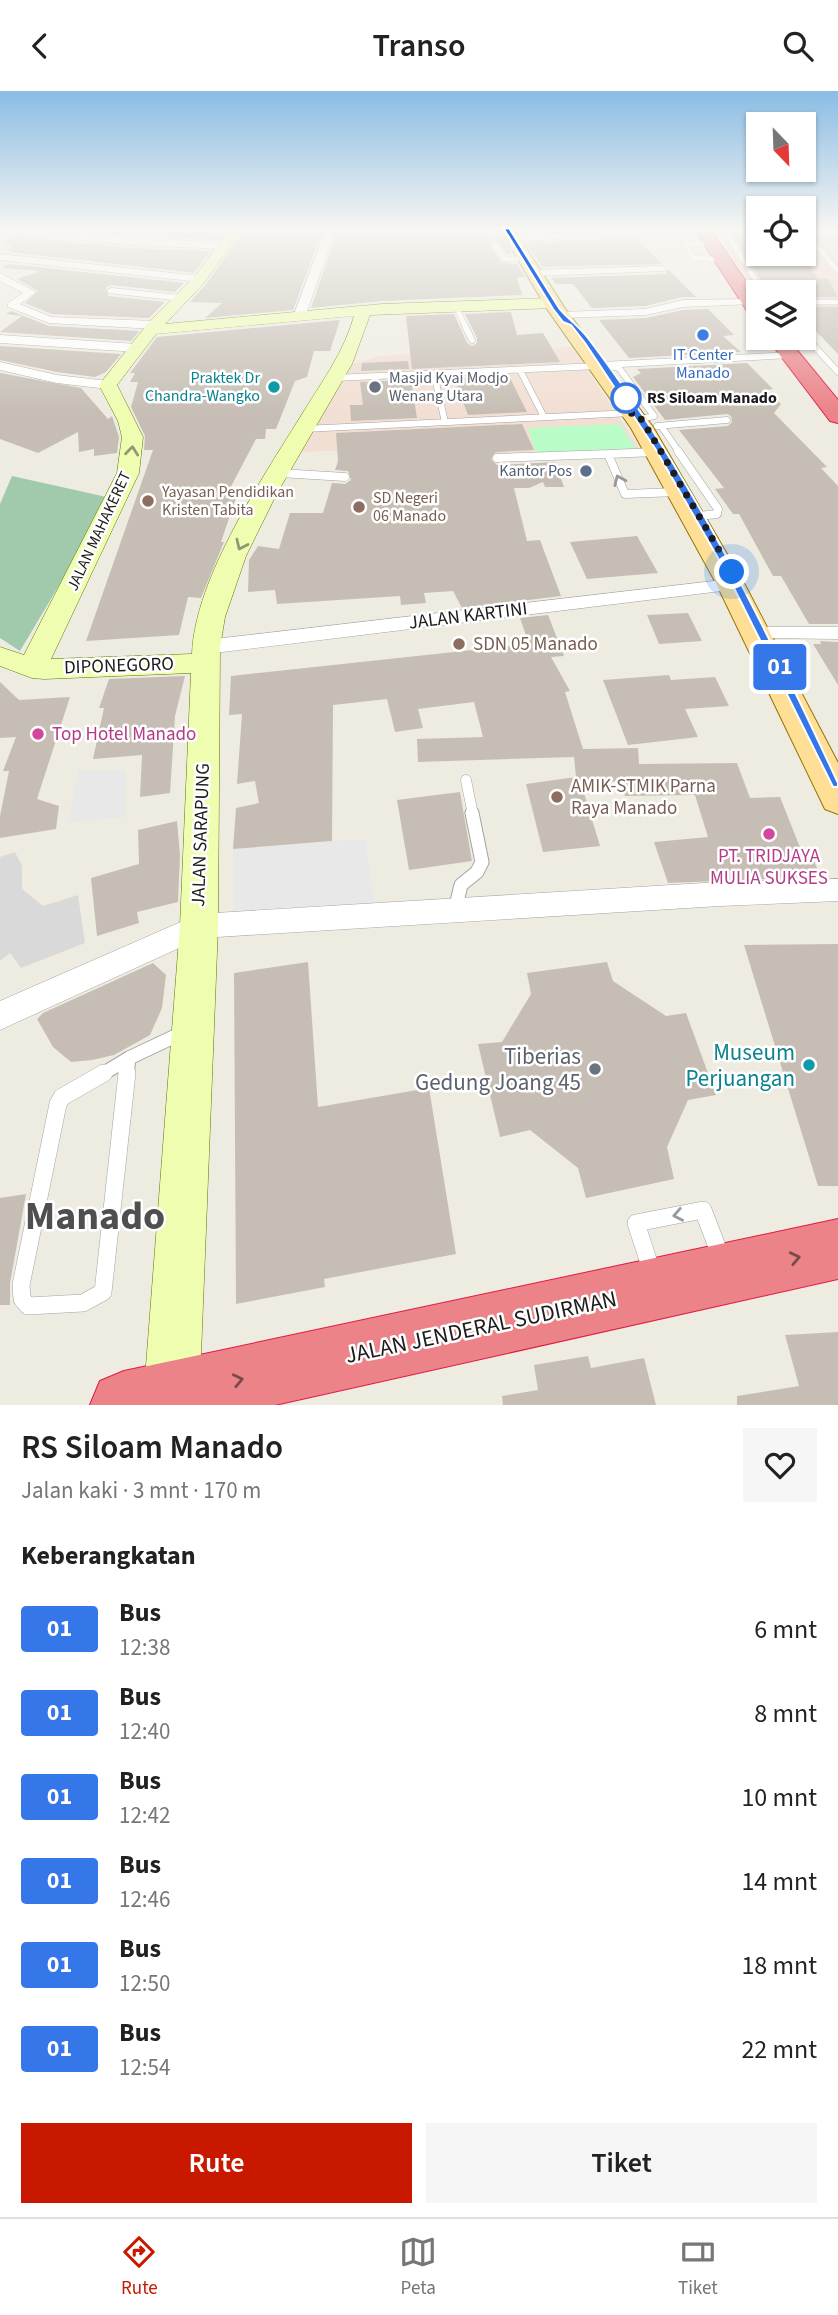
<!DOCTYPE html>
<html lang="id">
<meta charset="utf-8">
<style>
:root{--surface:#fff;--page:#f6f6f6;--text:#222;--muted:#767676;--line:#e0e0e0;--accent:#c81900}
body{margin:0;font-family:"Source Sans 3",sans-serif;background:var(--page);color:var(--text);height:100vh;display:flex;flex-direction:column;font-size:26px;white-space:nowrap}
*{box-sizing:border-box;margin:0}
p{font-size:23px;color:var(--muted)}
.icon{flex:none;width:38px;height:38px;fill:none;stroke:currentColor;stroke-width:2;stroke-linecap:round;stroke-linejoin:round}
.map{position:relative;height:1314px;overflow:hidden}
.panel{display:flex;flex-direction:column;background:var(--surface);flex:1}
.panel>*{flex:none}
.badge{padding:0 14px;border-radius:5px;font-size:24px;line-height:46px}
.needle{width:46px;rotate:157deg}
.controls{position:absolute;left:746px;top:21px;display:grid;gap:14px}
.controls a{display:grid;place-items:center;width:70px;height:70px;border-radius:0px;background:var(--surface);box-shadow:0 2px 5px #0004;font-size:35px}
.you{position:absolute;width:35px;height:35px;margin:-18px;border:5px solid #fff;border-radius:50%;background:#1a73e8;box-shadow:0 0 0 10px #1a73e833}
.map>.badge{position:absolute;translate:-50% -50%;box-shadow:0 0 0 4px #fff}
h2{padding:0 21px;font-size:26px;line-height:63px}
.round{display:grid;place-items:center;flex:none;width:74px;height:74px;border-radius:0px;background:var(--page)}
.summary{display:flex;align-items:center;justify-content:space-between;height:119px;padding:0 21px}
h1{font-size:33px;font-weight:600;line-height:52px}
.button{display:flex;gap:14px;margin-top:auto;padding:14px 21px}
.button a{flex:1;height:80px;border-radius:0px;background:var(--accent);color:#fff;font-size:28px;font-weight:600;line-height:80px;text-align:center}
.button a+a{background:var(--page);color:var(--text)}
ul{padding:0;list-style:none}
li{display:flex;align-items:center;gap:21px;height:84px;padding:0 21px}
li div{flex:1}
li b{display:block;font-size:26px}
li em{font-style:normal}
li .badge{min-width:77px;font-weight:700;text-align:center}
header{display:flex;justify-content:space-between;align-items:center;height:91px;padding:0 21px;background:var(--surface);font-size:32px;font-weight:600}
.tabs{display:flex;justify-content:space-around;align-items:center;height:98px;border-top:2px solid var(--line);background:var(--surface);font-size:19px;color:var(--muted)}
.tabs a{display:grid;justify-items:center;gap:4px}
.tabs .active{color:var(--accent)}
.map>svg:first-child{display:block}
</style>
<header><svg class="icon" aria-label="back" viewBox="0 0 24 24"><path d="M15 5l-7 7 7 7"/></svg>Transo<svg class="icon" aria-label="search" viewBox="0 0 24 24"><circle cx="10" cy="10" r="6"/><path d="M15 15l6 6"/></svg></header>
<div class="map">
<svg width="838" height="1314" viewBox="0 0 838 1314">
<rect width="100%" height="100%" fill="#eeece1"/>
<path fill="#dad9d9" d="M15 761 22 775V798L43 815 78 804 85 852 21 877 10 862 0 870V766Z"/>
<path fill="#f1d4cf" d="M716 138H758V163H803V138H838V228L803 227V201H758L738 175Z"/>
<path fill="#f2dfd3" d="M572 256 641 359 483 364 410 357 299 361 349 274 380 265Z"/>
<path fill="#a1c9ac" d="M12 385 111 407 20 560 0 547V413Z"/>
<path fill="#bafcc8" d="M620 333 636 358 536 362 528 337Z"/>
<path fill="#e8e8e8" d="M79 679H125V726L67 732Z
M365 748 374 812 234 823 233 758Z"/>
<path fill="#c6beb4" d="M42 138H117L184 143 190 138H227L219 149Z
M245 138H323L293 219 205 227 222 212 190 211 207 192Z
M338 138H480L490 146 501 145 512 163H507L496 149 492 151 490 155 502 172 517 173 525 186H517L522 204 382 210 311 217Z
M734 144 758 145V163H799L819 188H828L838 206H803V197L765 196Z
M16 145 129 157 210 160 194 182 10 161 13 160 7 159 14 155 3 154 8 152 3 151Z
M637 147 662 173 542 176 526 152Z
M9 173 184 192 175 201 112 194 106 196 108 205 165 211 149 227 52 223 25 212 38 200 17 188 40 180 2 177Z
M668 178 696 206H682L645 215 592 217 573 193H556L551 187 665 183Z
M803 216H838V263L803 227Z
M708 218 734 244 723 245 741 261 629 267 599 229 646 227 683 219Z
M11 220 49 235 139 240 131 250 0 241 22 225 6 223Z
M511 221 517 244 543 242 560 271 412 278 406 225 454 223 467 252 472 255 477 252V247L465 223Z
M340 229 330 260H314L307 286 295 290 276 338H266L265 348H256L225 407H236L221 451H224L201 507 188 506 179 544 86 550 153 359H144L145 345 131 316 138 291H130L135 282H130L157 246Z
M0 255 121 263 106 281 95 286 57 281 0 269Z
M408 270 409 278 361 280 362 272Z
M747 272 773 298 767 299 781 313 774 322 827 376 821 377 838 395V533H809L781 485H773L739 423H733L715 398 724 397 679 339 728 335 732 331 731 325 727 323 665 329 633 286 641 282 637 278Z
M0 282 81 297 108 328 112 325 119 346 117 362 94 365V358L79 361 78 341 38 362 0 348Z
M509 285 527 321 468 324 454 287Z
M411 289 417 327 351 330 350 314H363L360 291Z
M522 333 534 359 496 361 491 368 497 374 555 371 564 396H545L543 391 529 397H514L527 450 540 449 561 505 462 517 453 500 424 502 426 512 401 514 400 505 277 513 275 499 248 501 249 469 258 455 279 458 290 422H323L332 392 345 393 351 389 348 380 335 379 338 370 336 342Z
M637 445 658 482 587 488 570 451Z
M688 522 702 550 659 553 647 524Z
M548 524 564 565 551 566 570 600 565 601 583 658 638 657 639 673 737 672 750 707 780 706 801 759H809L821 786 668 792 654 751 708 746 695 704 625 705 621 690 581 692 600 755 543 761 526 693 576 686 574 666 418 671 417 648 483 646 474 611 418 618 423 637 395 641 387 608 333 614 332 750 233 758 236 717 259 712 255 690 237 693 242 623 229 624 231 585 529 553 520 527Z
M820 550 838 551V594L813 553H821Z
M669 584 671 589 715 586 729 615 685 618 698 646 628 654 603 589Z
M185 585 175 625 170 702 140 706 142 664 93 668 104 617H99L109 588Z
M0 591 19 609 70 606 37 708 59 715 56 738 0 747V725L9 680H3L16 646 0 647Z
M460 701 472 770 409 779 397 709Z
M177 730 180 764 178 811 137 821 139 832 97 845 91 787 139 773 138 739Z
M838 853V1095H818L744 854Z
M308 871 318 1016 429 997 456 1163 324 1188 325 1196 236 1213 234 882Z
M607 871 613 890 666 925 686 922 716 1004 688 1009 667 1056 674 1088 586 1107 578 1077 530 1039 500 1046 478 953 502 951 531 903 527 882Z
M153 872 166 884 162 917 150 944 114 964 92 969 71 971 53 956 37 928 43 922Z
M26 1103 10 1192V1214H0V1107Z
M838 1241V1314H737V1305L799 1295 785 1244Z
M588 1265 591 1277 644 1267 656 1314H503L502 1305 538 1299 534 1274Z"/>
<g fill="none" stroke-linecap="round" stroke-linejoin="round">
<g stroke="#a3a3a3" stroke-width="5">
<path id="lane-far5" d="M724 138 763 201
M702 139 758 140
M803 139 838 180
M803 141 838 142
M711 152 685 153 694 167 721 168
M495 154 505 168H526
M803 211H838
M458 220 466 237"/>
</g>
<g stroke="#a3a3a3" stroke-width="7">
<path id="lane-far4" d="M465 235 472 249
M803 243 838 281
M781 252H810
M602 274 790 264
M609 275 619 277 654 325 641 328
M520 279 544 326
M434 283 445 331
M334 287 598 275
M657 335 727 329
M661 335 679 361
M304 338 632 322
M647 361H656"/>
</g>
<g stroke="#a3a3a3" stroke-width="9">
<path id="lane-far3" d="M678 360 718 418 717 423 699 425
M656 361 608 363 625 403 678 401
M497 367 608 363
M280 382 345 386"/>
</g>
<g stroke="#a3a3a3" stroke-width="11">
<path id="lane-far2" d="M466 689 473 724"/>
</g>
<g stroke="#a3a3a3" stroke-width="15">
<path id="lane-far1" d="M455 819 461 794 477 781 482 771 472 722
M129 967 184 941
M101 984 129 967
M127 984 129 967"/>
</g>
<g stroke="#a3a3a3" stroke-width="18">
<path id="lane" d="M104 982 62 1006 58 1013 21 1194 22 1208 28 1215 83 1212 103 1201 127 982
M652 1181 636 1132 703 1119 721 1166"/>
</g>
<g stroke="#a3a3a3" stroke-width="1">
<path id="street" d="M0 138 226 152 231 155 226 158 129 154 4 141Z
M326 138H336L305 226 295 228 293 226Z
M660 138 707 139 702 142 513 150 508 147 513 144Z
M0 163 200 185 205 188 200 191 0 169Z
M661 175 665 176V180L535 185 530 182 535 179Z
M0 182 36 201 20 213 51 226 155 230 161 234 155 238 49 232 8 216V212L23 202 0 190Z
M112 197 181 204 187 207 181 210 108 202V198Z
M748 208 754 211 752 213 683 216 646 224 562 227 556 224 562 221 645 218 683 209Z
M0 244 137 253 143 257 137 261 0 252Z
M0 271 57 284 108 290 115 294 108 298 57 292 0 279Z
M731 488 738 490 740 494 738 498 206 563 199 561 196 556 199 551 206 549Z
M763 536H838V548L756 547 753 542 756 537Z
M838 788V810L720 815 201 847 0 939V910L199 823 720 791Z"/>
</g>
<g stroke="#5b7600" stroke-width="1">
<path id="secondary" d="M230 138H242L205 191 165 233 382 213 553 207 561 212 553 217 370 224 352 273 276 404 246 465 225 526 220 556 218 835 199 1314H143L180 835 191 582 44 588 32 587 0 575V556L24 564 117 382 122 346 118 330 99 294 149 231 195 185ZM354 225C344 261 323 289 304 320 264 385 195 486 192 563L51 568 139 382 143 346 117 294 156 243Z"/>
</g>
<g stroke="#947600" stroke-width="2">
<path id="primary" d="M500 138H514L564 216 653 336 745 494 838 672V723L825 718 717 494 631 337 547 218Z"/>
</g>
<g stroke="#e11944" stroke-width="2">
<path id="highway" d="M694 138H710L758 208V228L751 226Z
M767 247H787L838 309V332L830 330Z
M838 1128V1188L275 1314H90L100 1290 124 1280Z"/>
</g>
<use href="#lane-far5" stroke="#fff" stroke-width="4.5"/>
<use href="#lane-far4" stroke="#fff" stroke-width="6"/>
<use href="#lane-far3" stroke="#fff" stroke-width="8"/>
<use href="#lane-far2" stroke="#fff" stroke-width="10"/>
<use href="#lane-far1" stroke="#fff" stroke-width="13"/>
<use href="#lane" stroke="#fff" stroke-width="17"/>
<use href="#street" fill="#fff" fill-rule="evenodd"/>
<use href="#secondary" fill="#effdb0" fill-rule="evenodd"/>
<use href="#primary" fill="#ffdf95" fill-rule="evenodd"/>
<use href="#highway" fill="#eb8389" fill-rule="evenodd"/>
</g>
<defs><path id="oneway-chevron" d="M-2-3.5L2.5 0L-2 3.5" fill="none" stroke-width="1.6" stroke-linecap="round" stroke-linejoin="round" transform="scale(1.75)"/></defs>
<g stroke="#90986d">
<use href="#oneway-chevron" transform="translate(132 360) rotate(-84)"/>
<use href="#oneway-chevron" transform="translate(241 454) rotate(115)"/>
</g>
<g stroke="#999">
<use href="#oneway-chevron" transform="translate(619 389) rotate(-114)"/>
<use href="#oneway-chevron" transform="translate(678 1124) rotate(169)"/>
</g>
<g stroke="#794a4d">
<use href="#oneway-chevron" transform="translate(795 1167) rotate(-12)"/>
<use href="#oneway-chevron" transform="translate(238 1289) rotate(-12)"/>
</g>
<linearGradient id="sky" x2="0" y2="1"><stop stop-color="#8abce4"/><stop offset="0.43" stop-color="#f7f6f2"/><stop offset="1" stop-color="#f7f6f2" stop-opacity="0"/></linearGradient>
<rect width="838" height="322" fill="url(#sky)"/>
<path fill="#3577e9" stroke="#fff" stroke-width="2" d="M509 137 559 217C568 228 579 235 588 247 692 384 767 539 838 692V696H833L726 481 656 359 585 252 571 234 563 231 553 218 504 138Z"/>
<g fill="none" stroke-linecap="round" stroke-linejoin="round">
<path stroke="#1c1c1c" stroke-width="7" stroke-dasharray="0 12.6" d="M626 307H620L636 328H641L647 337 732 481"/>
</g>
<circle fill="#3f7fe0" stroke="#fff" stroke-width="2.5" cx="703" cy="244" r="7"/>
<g fill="#0f9aa8" stroke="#fff" stroke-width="2.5">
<circle cx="274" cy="296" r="7"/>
<circle cx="809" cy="974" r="7"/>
</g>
<g fill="#6b7280" stroke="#fff" stroke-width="2.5">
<circle cx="375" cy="296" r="7"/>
<circle cx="595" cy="978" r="7"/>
</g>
<circle fill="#fff" stroke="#3577e9" stroke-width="3.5" cx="626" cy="307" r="14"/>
<circle fill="#5c6f8a" stroke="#fff" stroke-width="2.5" cx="586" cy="380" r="7"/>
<g fill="#8d6e63" stroke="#fff" stroke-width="2.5">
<circle cx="148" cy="410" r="7"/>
<circle cx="359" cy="416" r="7"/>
<circle cx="459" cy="553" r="7"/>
<circle cx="557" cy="706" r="7"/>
</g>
<g fill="#d1479c" stroke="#fff" stroke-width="2.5">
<circle cx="38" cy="643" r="7"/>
<circle cx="769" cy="743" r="7"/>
</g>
<g text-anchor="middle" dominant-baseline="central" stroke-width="5" stroke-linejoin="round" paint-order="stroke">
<g font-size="16" fill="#366cbe" stroke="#fff">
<text x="703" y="264">IT Center<tspan x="703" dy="18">Manado</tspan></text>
</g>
<g font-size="16" fill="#0d838f" stroke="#fff" text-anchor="end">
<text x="260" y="287">Praktek Dr<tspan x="260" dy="18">Chandra-Wangko</tspan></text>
</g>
<g font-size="16" fill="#5b616d" stroke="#fff" text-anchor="start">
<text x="389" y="287">Masjid Kyai Modjo<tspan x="389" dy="18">Wenang Utara</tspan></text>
</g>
<g font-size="16" font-weight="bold" fill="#1c1c1c" stroke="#fff" text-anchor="start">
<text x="647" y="307">RS Siloam Manado</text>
</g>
<g font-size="16" fill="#4e5e75" stroke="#fff" text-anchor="end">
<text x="572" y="380">Kantor Pos</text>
</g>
<g font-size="16" fill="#785e54" stroke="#fff" text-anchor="start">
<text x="162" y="401">Yayasan Pendidikan<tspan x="162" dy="18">Kristen Tabita</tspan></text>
<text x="373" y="407">SD Negeri<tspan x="373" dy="18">06 Manado</tspan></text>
</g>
<g font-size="16" fill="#1c1c1c" stroke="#fff">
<text transform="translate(99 440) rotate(-65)">JALAN MAHAKERET</text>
</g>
<g font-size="19" fill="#1c1c1c" stroke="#fff">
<text transform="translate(468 525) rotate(-7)">JALAN KARTINI</text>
<text transform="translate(119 575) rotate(-2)">DIPONEGORO</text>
<text transform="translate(201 744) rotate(-88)">JALAN SARAPUNG</text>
</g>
<g font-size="19" fill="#785e54" stroke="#fff" text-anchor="start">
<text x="473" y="553">SDN 05 Manado</text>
<text x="571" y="695">AMIK-STMIK Parna<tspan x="571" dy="22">Raya Manado</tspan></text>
</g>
<g font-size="19" fill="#b23c85" stroke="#fff" text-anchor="start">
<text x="52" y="643">Top Hotel Manado</text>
<text x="769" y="765" text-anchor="middle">PT. TRIDJAYA<tspan x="769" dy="22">MULIA SUKSES</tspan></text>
</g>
<g font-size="23" fill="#0d838f" stroke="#fff" text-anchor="end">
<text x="795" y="961">Museum<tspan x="795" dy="26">Perjuangan</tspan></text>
</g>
<g font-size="23" fill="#5b616d" stroke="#fff" text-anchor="end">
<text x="581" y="965">Tiberias<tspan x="581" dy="26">Gedung Joang 45</tspan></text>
</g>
<g font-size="23" fill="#1c1c1c" stroke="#fff">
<text transform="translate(481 1236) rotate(-12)">JALAN JENDERAL SUDIRMAN</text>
</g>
<g font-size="40" font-weight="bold" fill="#4f4f4f" stroke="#fff">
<text x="95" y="1125">Manado</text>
</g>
</g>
</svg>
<div class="controls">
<a><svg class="needle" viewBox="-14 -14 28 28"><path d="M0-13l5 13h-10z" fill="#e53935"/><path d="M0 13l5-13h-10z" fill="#767676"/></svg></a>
<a><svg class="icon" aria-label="locate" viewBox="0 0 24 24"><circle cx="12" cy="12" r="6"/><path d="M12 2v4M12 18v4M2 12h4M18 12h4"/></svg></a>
<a><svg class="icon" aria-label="layers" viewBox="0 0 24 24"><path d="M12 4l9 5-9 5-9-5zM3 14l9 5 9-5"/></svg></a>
</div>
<div class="you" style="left:732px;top:481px"></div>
<b class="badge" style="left:780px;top:576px;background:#3577e9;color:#fff">01</b>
</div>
<section class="panel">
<div class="summary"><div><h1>RS Siloam Manado</h1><p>Jalan kaki · 3 mnt · 170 m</p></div><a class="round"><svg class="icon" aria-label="heart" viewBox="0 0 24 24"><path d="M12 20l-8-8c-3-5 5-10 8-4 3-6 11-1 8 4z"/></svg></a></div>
<h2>Keberangkatan</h2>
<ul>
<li><span class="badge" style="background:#3577e9;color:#fff">01</span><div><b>Bus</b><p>12:38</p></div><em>6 mnt</em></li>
<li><span class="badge" style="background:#3577e9;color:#fff">01</span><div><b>Bus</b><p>12:40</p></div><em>8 mnt</em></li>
<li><span class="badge" style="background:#3577e9;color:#fff">01</span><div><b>Bus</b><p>12:42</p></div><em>10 mnt</em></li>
<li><span class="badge" style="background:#3577e9;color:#fff">01</span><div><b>Bus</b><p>12:46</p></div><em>14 mnt</em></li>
<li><span class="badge" style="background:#3577e9;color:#fff">01</span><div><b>Bus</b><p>12:50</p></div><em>18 mnt</em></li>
<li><span class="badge" style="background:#3577e9;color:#fff">01</span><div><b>Bus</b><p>12:54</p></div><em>22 mnt</em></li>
</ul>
<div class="button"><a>Rute</a><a>Tiket</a></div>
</section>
<nav class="tabs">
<a class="active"><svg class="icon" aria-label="directions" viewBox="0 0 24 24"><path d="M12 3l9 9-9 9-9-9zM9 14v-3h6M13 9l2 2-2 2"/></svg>Rute</a>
<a><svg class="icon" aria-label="map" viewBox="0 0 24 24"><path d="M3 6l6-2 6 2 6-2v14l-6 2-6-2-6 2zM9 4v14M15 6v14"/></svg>Peta</a>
<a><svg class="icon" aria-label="tickets" viewBox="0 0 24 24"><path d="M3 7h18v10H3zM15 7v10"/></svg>Tiket</a>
</nav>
